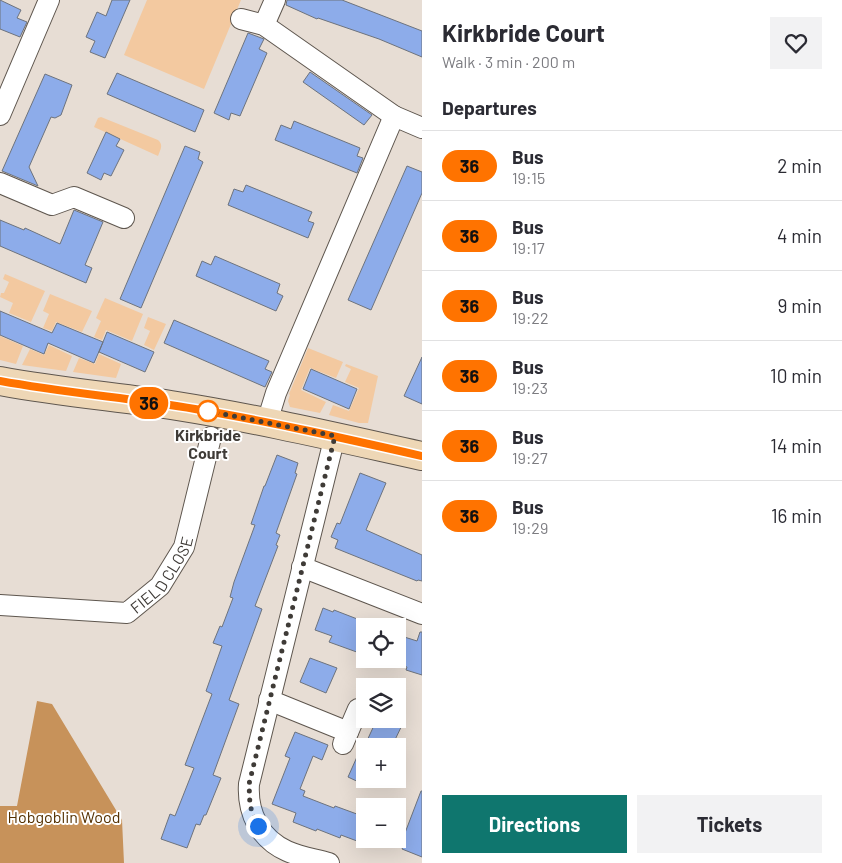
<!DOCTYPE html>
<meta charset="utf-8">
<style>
:root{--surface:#fff;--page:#f2f2f3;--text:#2b2b33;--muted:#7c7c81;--line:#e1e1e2;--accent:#0f766e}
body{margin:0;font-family:Barlow,sans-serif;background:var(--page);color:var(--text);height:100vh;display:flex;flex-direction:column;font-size:19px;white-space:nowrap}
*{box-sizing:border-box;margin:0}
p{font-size:16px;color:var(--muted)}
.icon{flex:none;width:28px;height:28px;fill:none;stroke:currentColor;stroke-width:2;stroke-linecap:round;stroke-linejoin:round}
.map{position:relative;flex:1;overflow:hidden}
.sheet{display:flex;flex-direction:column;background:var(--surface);width:420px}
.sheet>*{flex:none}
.badge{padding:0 10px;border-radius:16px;font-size:18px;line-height:32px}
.buttons{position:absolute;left:356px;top:618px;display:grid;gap:10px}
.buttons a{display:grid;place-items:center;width:50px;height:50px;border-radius:0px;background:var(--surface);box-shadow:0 5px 20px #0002;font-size:25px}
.you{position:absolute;width:25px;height:25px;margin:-12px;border:4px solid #fff;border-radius:50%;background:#1a73e8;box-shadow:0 0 0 8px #1a73e833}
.map>.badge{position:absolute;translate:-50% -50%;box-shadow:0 0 0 2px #fff}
h2{padding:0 20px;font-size:19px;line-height:45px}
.round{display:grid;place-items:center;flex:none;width:52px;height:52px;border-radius:0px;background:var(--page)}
.headline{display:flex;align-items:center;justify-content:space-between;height:85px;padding:0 20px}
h1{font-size:24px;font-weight:700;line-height:38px}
.action{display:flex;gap:10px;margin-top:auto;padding:10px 20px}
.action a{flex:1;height:58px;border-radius:0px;background:var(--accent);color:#fff;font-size:20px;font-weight:700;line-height:58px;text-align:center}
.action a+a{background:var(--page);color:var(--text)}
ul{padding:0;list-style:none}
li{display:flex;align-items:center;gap:15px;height:70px;padding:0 20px;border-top:1px solid var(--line)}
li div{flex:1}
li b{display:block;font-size:19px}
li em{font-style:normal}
li .badge{min-width:55px;font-weight:700;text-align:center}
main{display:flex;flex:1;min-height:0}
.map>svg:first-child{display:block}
</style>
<main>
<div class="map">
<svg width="422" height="863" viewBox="0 0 422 863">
<rect width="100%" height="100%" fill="#e7ddd4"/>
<path fill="#f3c9a0" d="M147 0H241L204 89 124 55Z
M101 117 158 140C164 145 160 150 158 156L94 127 98 118Z
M5 274 45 291 31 322 9 313 13 303 0 297 1 293H4L9 282 3 279Z
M50 294 92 311 82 332 56 322 52 331 43 328 49 314 43 311Z
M105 298 143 314 132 341 106 330 102 340 94 337 101 321 96 318Z
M148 317 166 324 154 350 144 345 150 331 144 328Z
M0 336 23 346 16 364 0 360Z
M49 345 72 356 66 371 22 365 30 349 44 355Z
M308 348 343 362 336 378 310 368 301 390 326 402 320 413 290 407 288 401 290 395 289 394Z
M99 354 121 364 116 378 73 372 79 358 95 364Z
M346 364 378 376 368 423H359L329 415 333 405 349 411 359 388 345 382 351 369 345 366Z"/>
<path fill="#c7925a" d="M37 701 52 704 122 820 124 863H0V806H17Z"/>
<path fill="#8dacea" stroke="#6d737d" d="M0 0 21 10 17 18 27 22 20 37 0 29Z
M112 0H130L105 58 90 52 95 41 86 37 97 12 106 16Z
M287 0H342L422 31V57L379 39 318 18 317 19 286 5Z
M248 33 264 39 259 49 267 53 240 116 231 113 229 120 214 113Z
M310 72 372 115 364 125 303 82Z
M117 73 204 110 195 132 107 94Z
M45 74 72 85 61 115 55 118 51 117 29 167 38 186 2 171Z
M294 121 360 148 357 156 363 158 357 173 275 140 281 125 291 129Z
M106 132 120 139 116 146 124 150 111 176 104 173 101 180 87 173Z
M185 146 200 152 198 159 203 162 141 308 120 299Z
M407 166 422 172V193L371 310 348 300Z
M246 185 312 212 308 221 314 223 308 238 228 205 234 189 243 192Z
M74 210 103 222 85 265 92 268 86 283 0 246V220L24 230 25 228 60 244Z
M215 256 280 284 277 293 283 296 276 311 196 276 202 261 211 265Z
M0 311 52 333 57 323 103 342 94 363 48 343 44 354 0 335Z
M174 320 269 361 265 369 272 372 265 387 164 343Z
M107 332 154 352 145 372 99 352Z
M422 357V404L404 396Z
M311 369 357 389 349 409 303 389Z
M277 455 298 463 295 473 297 474 276 533 280 535 276 545 278 546 255 606 262 609 229 700 239 704 213 775 221 778 206 815H204L200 825 196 824 187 848 161 839 170 814 175 816 194 768 185 765 212 694 206 691 222 646 213 643 220 626 222 627 233 598 230 597 234 582 255 525 251 524 264 486H265Z
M360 473 386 483 366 530 422 555V581L418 580 417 581 335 548 338 540 331 537 337 523 340 524Z
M323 608 333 612 334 610 365 622V655L329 642 332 636 315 630Z
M420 632H422V675L406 670 407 667 398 664V635L417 641Z
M310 658 337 668 326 693 300 682Z
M377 719H405L392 746H365V785L348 777 365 739V745Z
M295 732 328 745 322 760 313 756 300 789 305 791 303 796 334 808 335 806 365 817V844L341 835 340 838 317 829 316 831 293 822 296 813 272 804 290 758 285 756Z
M421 791H422V857L402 849 403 847 400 846Z"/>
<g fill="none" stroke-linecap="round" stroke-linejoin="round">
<g stroke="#5e564e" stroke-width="22">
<g id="street">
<path d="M241 19 264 25 394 116"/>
<path d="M264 25 275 0"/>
<path d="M0 115 49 0"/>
<path d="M0 183 52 205 74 197 124 218"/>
<path d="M267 422 276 393 394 116 422 128"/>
<path d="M302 567 422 614"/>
<path id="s1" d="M0 605 127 613 160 586 184 547 211 437"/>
<path d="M269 700 348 732"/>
<path d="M343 744 358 709"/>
<path d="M329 863C315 859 300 857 287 851 260 839 247 813 249 784L335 436"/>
</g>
</g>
<g stroke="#5e564e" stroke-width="30">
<path id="secondary" d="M0 381C59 392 118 397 177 406 259 419 340 438 422 456"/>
</g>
<use href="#street" stroke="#fff" stroke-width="20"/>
<use href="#secondary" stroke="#eed7b6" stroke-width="28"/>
</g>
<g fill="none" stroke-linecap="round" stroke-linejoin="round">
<g stroke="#fff" stroke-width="11">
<path id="line" d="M0 381C65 393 130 398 195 409 272 422 347 439 422 456"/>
</g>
<use href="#line" stroke="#ff7300" stroke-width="8"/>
<path stroke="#3f3b37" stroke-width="5" stroke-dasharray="0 9" d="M208 411 335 436 249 784 250 806 258 826"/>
</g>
<circle fill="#fff" stroke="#ff7300" stroke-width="2.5" cx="208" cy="411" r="10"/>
<g text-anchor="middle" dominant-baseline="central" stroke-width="4" stroke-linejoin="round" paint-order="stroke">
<g font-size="16" font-weight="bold" fill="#3f3b37" stroke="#fff">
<text x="208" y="434">Kirkbride<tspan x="208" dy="18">Court</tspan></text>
</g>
<g font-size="16" fill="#3f3b37" stroke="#fff">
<text stroke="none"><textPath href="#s1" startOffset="180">FIELD CLOSE</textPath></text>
</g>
<g font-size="16" fill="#553102" stroke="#fff">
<text x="64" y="816">Hobgoblin Wood</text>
</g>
</g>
</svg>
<div class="buttons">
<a><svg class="icon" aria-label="locate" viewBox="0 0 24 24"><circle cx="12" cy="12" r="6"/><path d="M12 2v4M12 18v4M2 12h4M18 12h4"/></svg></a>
<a><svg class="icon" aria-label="layers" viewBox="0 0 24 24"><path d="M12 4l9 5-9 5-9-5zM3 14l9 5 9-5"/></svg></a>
<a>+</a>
<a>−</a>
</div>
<div class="you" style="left:258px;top:826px"></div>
<b class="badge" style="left:149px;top:403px;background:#ff7300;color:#111">36</b>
</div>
<section class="sheet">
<div class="headline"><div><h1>Kirkbride Court</h1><p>Walk · 3 min · 200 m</p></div><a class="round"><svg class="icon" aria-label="heart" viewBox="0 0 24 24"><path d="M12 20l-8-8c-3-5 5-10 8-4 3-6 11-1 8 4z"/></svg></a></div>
<h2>Departures</h2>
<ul>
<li><span class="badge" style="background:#ff7300;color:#111">36</span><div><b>Bus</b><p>19:15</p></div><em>2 min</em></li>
<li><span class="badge" style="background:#ff7300;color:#111">36</span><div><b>Bus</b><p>19:17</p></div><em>4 min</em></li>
<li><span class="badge" style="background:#ff7300;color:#111">36</span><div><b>Bus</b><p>19:22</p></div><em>9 min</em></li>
<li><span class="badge" style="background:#ff7300;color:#111">36</span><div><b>Bus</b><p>19:23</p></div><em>10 min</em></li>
<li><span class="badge" style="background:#ff7300;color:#111">36</span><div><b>Bus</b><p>19:27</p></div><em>14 min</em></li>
<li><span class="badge" style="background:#ff7300;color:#111">36</span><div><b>Bus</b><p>19:29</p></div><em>16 min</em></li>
</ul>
<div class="action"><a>Directions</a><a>Tickets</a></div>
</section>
</main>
